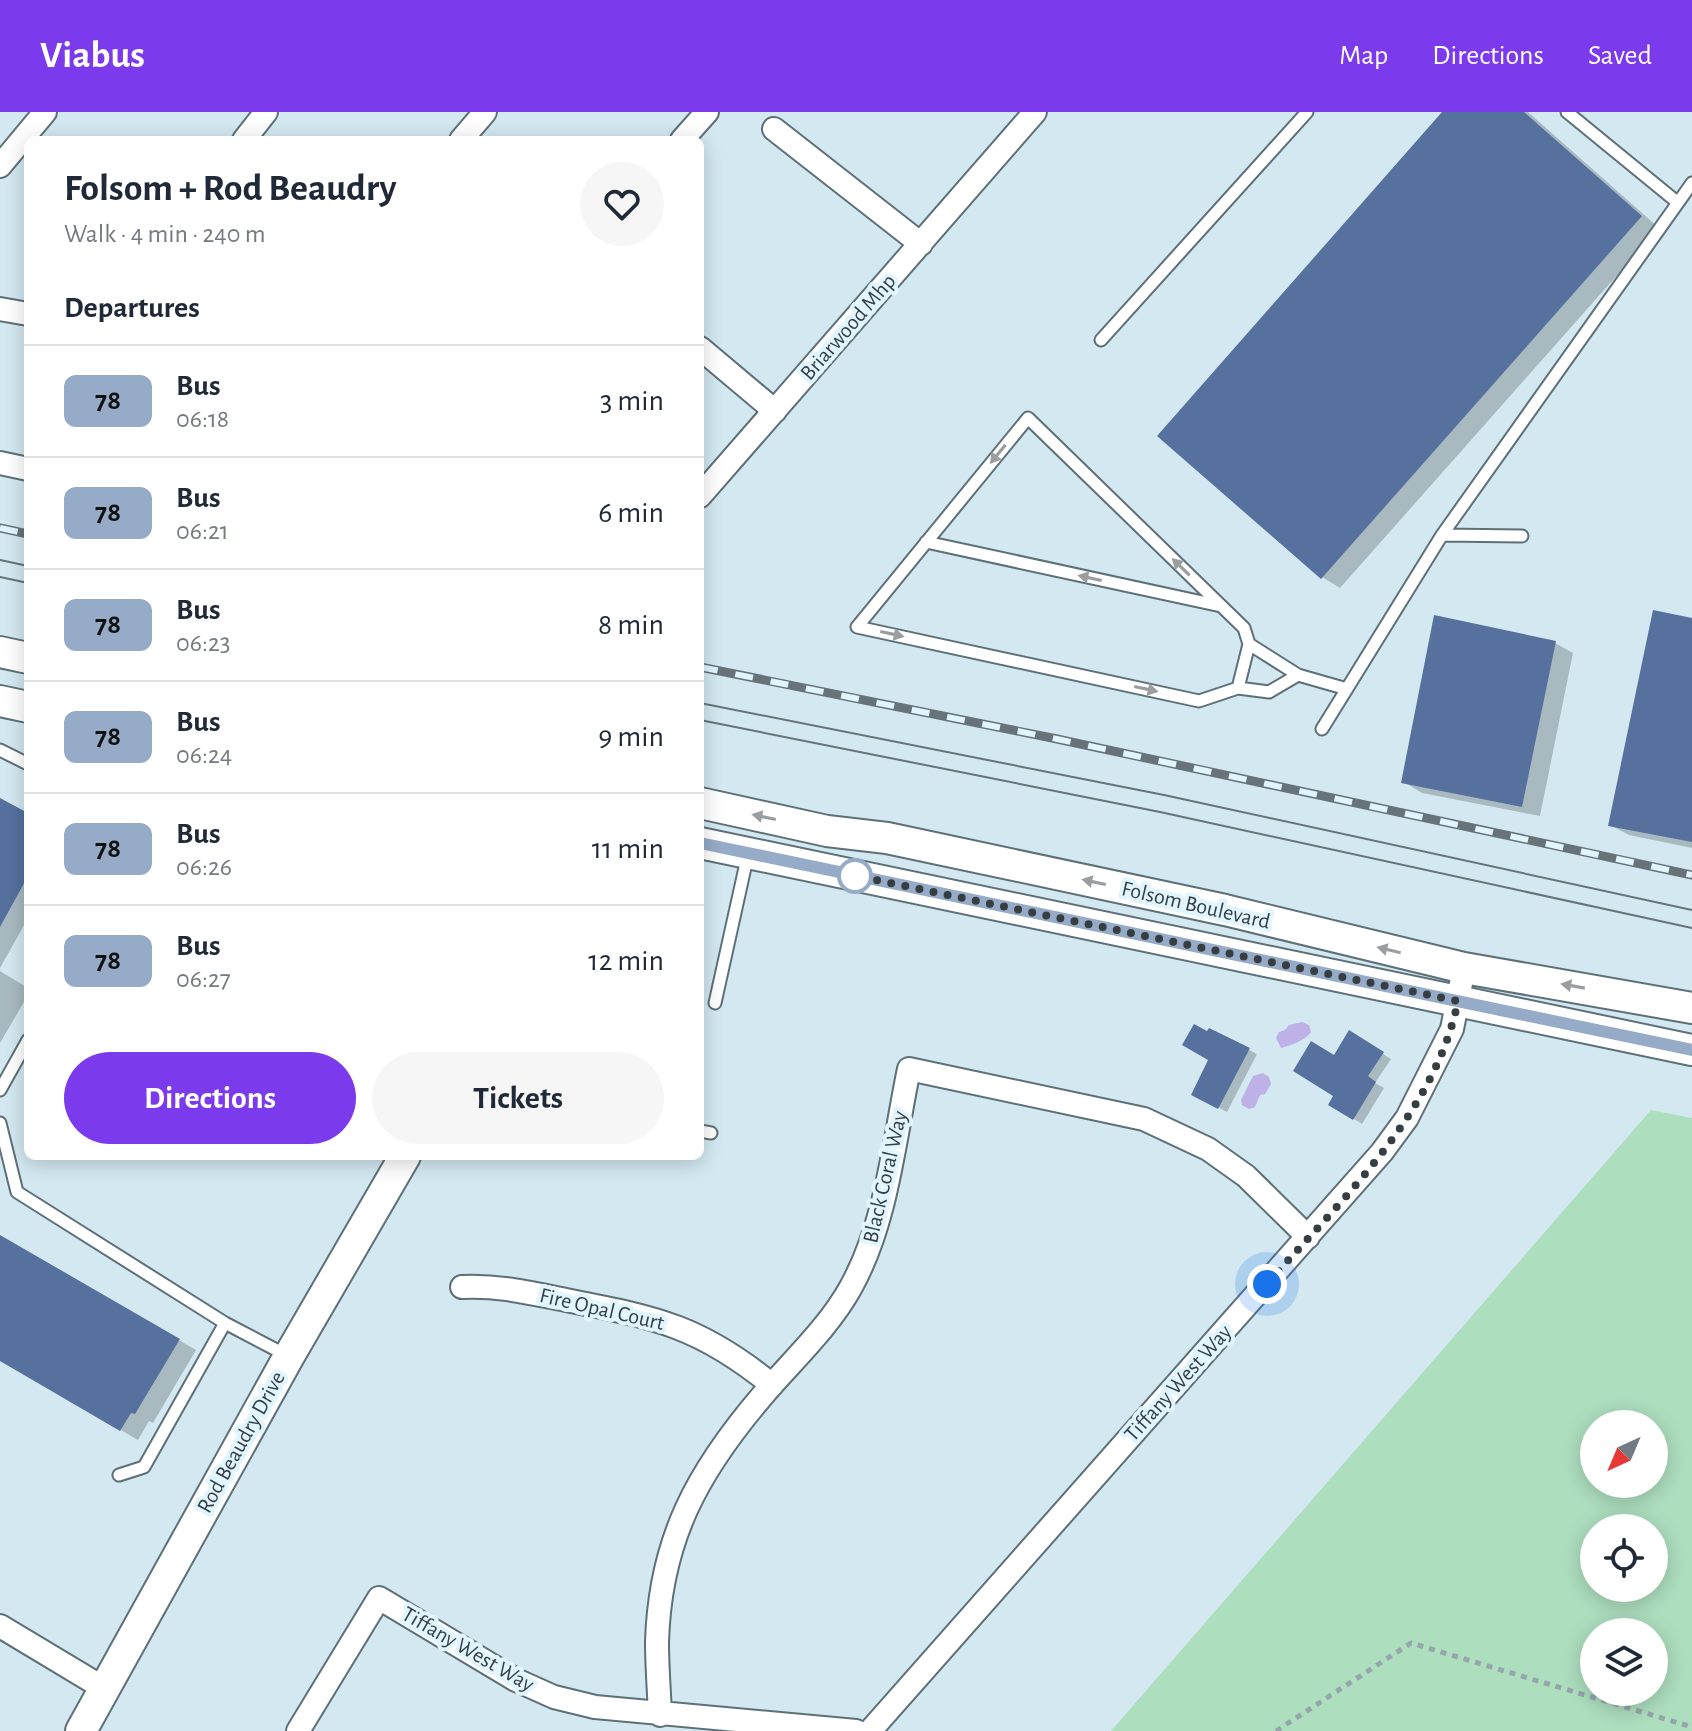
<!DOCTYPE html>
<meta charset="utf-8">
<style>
:root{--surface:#fff;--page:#f6f6f7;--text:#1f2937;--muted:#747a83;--line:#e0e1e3;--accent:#7c3aed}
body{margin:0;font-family:"Alegreya Sans",sans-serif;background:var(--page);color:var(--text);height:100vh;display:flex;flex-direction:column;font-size:30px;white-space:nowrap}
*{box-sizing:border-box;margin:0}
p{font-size:26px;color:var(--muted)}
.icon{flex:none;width:44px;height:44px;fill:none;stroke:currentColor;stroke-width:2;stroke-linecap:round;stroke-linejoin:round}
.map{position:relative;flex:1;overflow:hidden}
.side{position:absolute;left:24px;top:24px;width:680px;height:1024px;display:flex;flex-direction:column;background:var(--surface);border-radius:12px;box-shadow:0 4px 20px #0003}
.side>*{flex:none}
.badge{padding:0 16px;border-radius:12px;font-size:28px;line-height:52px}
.needle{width:52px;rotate:224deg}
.tools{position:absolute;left:1580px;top:1298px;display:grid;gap:16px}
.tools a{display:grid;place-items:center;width:88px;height:88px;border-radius:50%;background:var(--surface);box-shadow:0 4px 20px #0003;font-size:40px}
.you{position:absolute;width:40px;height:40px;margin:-20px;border:6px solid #fff;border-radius:50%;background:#1a73e8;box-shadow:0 0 0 12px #1a73e833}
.map>.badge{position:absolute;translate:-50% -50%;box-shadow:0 0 0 4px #fff}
h2{padding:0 40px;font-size:30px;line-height:72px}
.round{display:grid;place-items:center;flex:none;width:84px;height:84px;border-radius:42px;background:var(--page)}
.headline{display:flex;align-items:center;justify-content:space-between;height:136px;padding:0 40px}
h1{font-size:38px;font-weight:700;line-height:60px}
.primary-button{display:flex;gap:16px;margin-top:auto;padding:16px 40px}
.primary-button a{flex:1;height:92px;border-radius:48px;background:var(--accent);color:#fff;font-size:32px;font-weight:700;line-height:92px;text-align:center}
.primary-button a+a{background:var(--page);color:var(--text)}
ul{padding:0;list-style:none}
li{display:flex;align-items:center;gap:24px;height:112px;padding:0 40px;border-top:2px solid var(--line)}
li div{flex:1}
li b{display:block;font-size:30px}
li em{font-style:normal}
li .badge{min-width:88px;font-weight:700;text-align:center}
header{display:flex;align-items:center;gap:48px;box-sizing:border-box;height:112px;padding:0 40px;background:var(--accent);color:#fff}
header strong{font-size:38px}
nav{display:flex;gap:44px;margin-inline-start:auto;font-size:28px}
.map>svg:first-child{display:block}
</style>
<header>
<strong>Viabus</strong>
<nav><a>Map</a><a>Directions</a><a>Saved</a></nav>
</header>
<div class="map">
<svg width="1692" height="1619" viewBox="0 0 1692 1619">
<rect width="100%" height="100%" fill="#d3e8f1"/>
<path fill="#addebe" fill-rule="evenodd" d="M1651 998 1692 1006V1619H1111ZM1594 1312H1654V1372H1594ZM1594 1416H1654V1476H1594ZM1594 1520H1654V1580H1594Z"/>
<path fill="#bdb1e8" d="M1302 910 1309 913 1311 920C1304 929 1292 933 1281 936L1276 926 1279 920 1285 918 1289 913Z
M1263 961 1269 965 1271 972 1265 982 1260 983 1255 995 1249 997 1242 993 1241 988 1253 964Z"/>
<path fill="#0003" d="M1445 0H1528L1659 116 1340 476 1322 465Z
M1692 508V736L1629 723 1610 713Z
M1555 531 1573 541 1540 704 1422 681 1404 670Z
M0 688 28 704V806L0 856Z
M0 859 28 876V883L0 931Z
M1350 921 1391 947 1375 971 1384 976 1362 1012 1331 992 1336 984 1334 945Z
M1249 938 1257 942 1227 1000 1194 982Z
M0 1125 196 1238 153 1311 149 1309 138 1328 0 1247Z"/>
<path fill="#56719e" d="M1442 0H1524L1642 104 1321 467 1157 324Z
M1653 498 1692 506V730L1608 714Z
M1434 503 1556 529 1522 695 1401 671Z
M0 686 28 701V764L0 815Z
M1194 912 1207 919 1209 916 1250 936 1218 997 1191 983 1208 948 1182 933Z
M1349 918 1384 940 1368 964 1376 970 1353 1008 1328 993 1333 984 1293 959 1311 929 1334 943Z
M0 1123 180 1227 135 1302 131 1301 120 1319 0 1249Z"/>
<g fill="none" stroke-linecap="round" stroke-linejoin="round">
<g stroke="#5d7078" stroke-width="15">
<path id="lane" d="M1567 0 1677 90
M1101 228 1307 0
M1442 423 1522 424
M926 430 1221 494
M1298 563 1269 580 1238 576 1199 589 857 515 1028 306 1244 516 1249 532 1298 563 1347 577
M1238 576 1249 532
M1322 617 1442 423 1692 71
M0 638 28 652
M715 891 748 742
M0 978 28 928
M0 1011 17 1080 225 1211 144 1355 119 1363
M700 1019 711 1021
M225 1211 288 1244"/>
</g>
<g stroke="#5d7078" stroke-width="26">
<path id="street" d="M774 17 921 132
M244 28 266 0
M461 28 485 0
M682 28 707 0
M0 54 45 0
M0 197 28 202
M700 236 775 299
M0 351 28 357
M700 384 1035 0
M462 1175C500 1173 534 1182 571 1189 658 1206 701 1215 772 1273
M0 1514 105 1577
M660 1603C659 1578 657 1554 657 1530 660 1427 698 1359 763 1283 793 1248 829 1215 851 1175 887 1110 894 1029 909 957L1144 1007 1208 1037 1246 1064 1308 1125
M298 1619 379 1486 516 1568 554 1585 595 1595 856 1619
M870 1619 1382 1040 1407 1006 1452 917 1464 856"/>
</g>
<g stroke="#5d7078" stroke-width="34">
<path id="secondary" d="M0 540 28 546
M0 589 28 595
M700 691 827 719 887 726 1225 798 1464 856 1692 896
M700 731 1692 938
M81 1619 289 1244 405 1044"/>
</g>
<path stroke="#96a6ad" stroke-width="5" stroke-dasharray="6 6" stroke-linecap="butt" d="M1276 1619 1411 1531 1692 1615"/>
<use href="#lane" stroke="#fff" stroke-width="11"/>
<use href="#street" stroke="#fff" stroke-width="22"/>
<use href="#secondary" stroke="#fff" stroke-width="30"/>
<path stroke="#677379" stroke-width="2" d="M0 448 28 454
M0 465 28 471
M700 591 1164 683 1692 798
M700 608 1160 700 1692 816"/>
<g stroke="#677379" stroke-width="9">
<path id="rail" d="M0 416 28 422
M700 555 1057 627 1692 763"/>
</g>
<use href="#rail" stroke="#e0f5fe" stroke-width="6" stroke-dasharray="18" stroke-linecap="butt"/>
</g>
<defs><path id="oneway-solid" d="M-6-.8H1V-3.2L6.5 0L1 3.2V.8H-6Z" transform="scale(2)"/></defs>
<g fill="#9a9ea0">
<use href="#oneway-solid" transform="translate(998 342) rotate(129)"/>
<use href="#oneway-solid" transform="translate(1181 455) rotate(-136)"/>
<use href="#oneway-solid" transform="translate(1090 466) rotate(-168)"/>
<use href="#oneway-solid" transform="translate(892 522) rotate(12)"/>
<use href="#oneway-solid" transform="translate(1146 577) rotate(12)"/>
<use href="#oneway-solid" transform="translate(764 705) rotate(-168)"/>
<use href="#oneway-solid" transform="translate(1094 770) rotate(-168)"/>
<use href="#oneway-solid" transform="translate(1389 838) rotate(-167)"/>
<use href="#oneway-solid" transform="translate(1573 874) rotate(-170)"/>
</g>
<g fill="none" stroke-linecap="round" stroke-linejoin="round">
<g stroke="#fff" stroke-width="18">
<path id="line" d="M700 731 1692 938"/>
</g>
<use href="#line" stroke="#96abc7" stroke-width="12"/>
<path stroke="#363e42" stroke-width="8" stroke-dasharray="0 14.4" d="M855 764 852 763 1458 889C1435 1002 1340 1089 1267 1172"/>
</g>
<circle fill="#fff" stroke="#96abc7" stroke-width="4" cx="855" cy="764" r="16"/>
<g text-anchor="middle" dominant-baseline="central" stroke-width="8" stroke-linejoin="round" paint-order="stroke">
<g font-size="22" fill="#363e42" stroke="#e0f5fe">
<text transform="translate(848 215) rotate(-49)">Briarwood Mhp</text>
<text transform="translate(1196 793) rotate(13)">Folsom Boulevard</text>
<text transform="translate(885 1065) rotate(-77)">Black Coral Way</text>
<text transform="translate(602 1197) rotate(13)">Fire Opal Court</text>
<text transform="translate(1178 1271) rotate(-48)">Tiffany West Way</text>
<text transform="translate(241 1330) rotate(-61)">Rod Beaudry Drive</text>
<text transform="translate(468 1537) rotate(30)">Tiffany West Way</text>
</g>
</g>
</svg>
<div class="tools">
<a><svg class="needle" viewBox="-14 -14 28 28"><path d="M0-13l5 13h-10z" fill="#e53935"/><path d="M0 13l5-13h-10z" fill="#747a83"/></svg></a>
<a><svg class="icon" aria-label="locate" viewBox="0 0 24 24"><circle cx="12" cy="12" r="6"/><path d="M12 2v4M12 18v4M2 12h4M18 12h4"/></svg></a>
<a><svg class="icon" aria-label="layers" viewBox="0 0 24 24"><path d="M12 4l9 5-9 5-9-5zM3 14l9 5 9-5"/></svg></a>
</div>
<div class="you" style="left:1267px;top:1172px"></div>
<section class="side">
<div class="headline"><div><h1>Folsom + Rod Beaudry</h1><p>Walk · 4 min · 240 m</p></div><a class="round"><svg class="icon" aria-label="heart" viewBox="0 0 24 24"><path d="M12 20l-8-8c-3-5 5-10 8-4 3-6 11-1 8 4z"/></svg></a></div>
<h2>Departures</h2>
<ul>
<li><span class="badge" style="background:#96abc7;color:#111">78</span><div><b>Bus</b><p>06:18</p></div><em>3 min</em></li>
<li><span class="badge" style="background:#96abc7;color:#111">78</span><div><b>Bus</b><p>06:21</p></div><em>6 min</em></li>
<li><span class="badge" style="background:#96abc7;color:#111">78</span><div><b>Bus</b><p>06:23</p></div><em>8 min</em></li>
<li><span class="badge" style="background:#96abc7;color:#111">78</span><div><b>Bus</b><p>06:24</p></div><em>9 min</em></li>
<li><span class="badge" style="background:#96abc7;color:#111">78</span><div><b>Bus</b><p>06:26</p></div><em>11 min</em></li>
<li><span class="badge" style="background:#96abc7;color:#111">78</span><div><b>Bus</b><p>06:27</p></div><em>12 min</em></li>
</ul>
<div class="primary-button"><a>Directions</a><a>Tickets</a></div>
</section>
</div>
